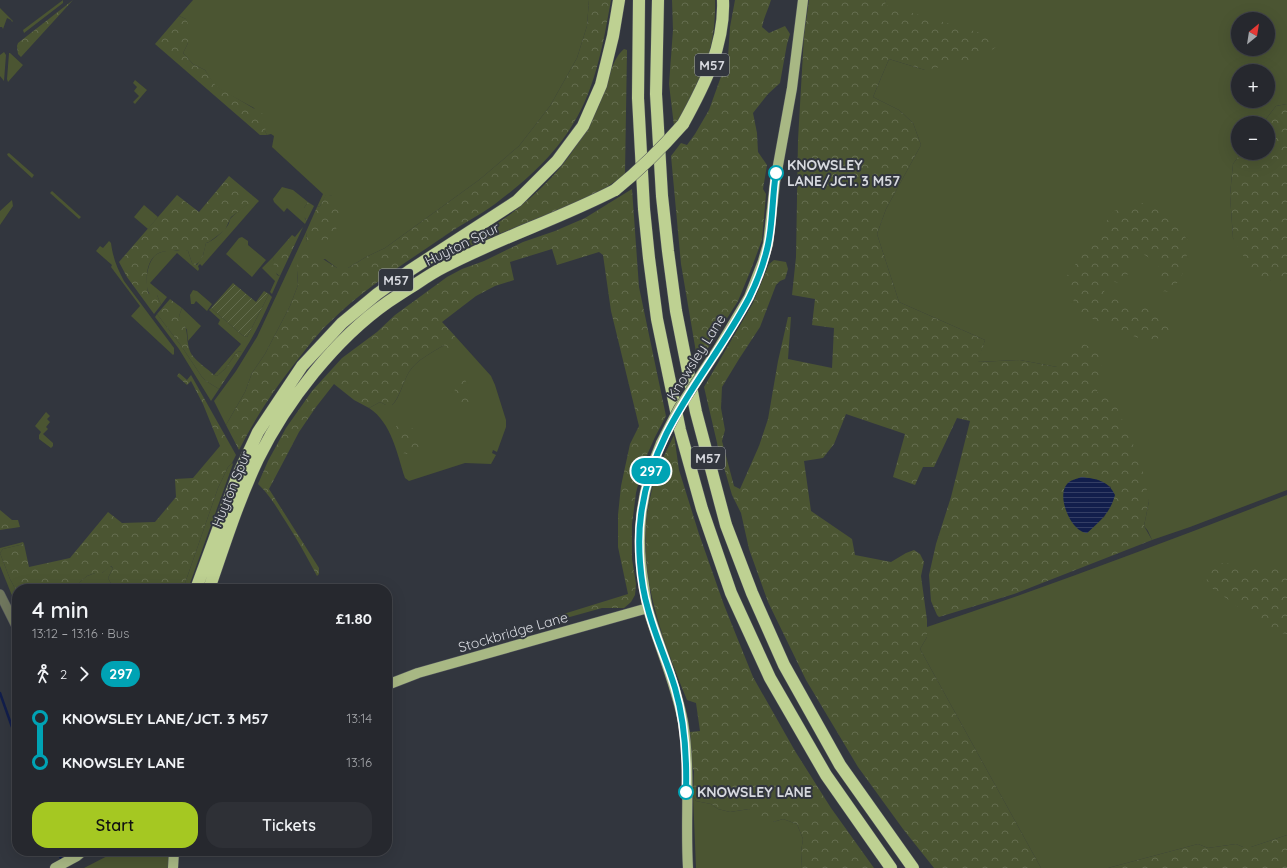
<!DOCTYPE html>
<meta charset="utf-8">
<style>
:root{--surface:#26282e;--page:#2e3036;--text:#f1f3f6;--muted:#a4a6aa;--line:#42444a;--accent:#a5c822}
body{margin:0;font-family:Quicksand,sans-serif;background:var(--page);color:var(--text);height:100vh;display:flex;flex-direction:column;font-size:15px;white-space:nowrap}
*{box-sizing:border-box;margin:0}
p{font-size:13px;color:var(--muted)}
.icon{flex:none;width:22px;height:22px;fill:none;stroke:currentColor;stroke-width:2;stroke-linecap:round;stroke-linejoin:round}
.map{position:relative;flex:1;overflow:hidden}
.panel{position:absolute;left:12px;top:584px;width:380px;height:272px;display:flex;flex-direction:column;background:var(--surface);border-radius:16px;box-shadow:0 4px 16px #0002,0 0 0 1px var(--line)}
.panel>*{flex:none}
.badge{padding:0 8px;border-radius:13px;font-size:14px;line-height:26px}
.needle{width:26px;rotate:30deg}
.buttons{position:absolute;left:1231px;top:12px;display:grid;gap:8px}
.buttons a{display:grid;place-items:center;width:44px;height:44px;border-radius:50%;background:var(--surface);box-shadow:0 4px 16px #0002,0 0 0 1px var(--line);font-size:20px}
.map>.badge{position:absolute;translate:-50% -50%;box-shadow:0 0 0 2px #fff}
.legs{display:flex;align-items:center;gap:6px;height:44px;padding:0 20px;font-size:13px}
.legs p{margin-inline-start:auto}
.headline{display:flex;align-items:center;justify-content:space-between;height:68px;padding:0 20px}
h1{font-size:22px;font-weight:600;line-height:30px}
.action{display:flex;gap:8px;margin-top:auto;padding:8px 20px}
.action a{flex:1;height:46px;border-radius:16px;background:var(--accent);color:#111;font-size:16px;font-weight:600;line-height:46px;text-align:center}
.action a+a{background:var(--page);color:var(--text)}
ul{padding:0 20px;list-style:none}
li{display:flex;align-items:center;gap:14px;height:44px;font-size:15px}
li i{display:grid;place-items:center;width:6px;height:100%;margin:0 5px;background:currentColor}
li i::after{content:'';width:10px;height:10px;margin:-5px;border:3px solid;border-radius:50%;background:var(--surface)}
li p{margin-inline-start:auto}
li:first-child i{background:linear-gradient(#0000 50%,currentColor 0)}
li:last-child i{background:linear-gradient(currentColor 50%,#0000 0)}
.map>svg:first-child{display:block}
</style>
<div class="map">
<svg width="1287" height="868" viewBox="0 0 1287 868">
<defs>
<pattern id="forest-crowns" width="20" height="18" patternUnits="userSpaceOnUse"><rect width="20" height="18" fill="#4b5532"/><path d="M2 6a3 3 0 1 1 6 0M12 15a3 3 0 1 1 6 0" fill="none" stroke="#646d4f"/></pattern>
<pattern id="garden-furrows" width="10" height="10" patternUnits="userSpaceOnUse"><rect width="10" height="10" fill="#4b5532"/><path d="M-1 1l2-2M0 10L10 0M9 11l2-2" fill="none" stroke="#646d4f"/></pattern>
<pattern id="water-rules" width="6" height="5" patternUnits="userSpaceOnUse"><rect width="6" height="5" fill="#121e4c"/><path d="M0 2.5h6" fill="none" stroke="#343e65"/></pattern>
</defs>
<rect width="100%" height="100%" fill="#32363e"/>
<path fill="#4b5532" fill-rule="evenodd" d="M63 0V3L24 33 23 30Z
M193 0H589L587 26 577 58 550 106 519 146 479 180 385 248 366 257 348 268H337L325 259 297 271 298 285 290 306 265 354 252 373 245 392 226 425 214 401 236 371 257 337 306 232 307 242 332 196 326 195 320 206 317 207 323 194 272 147 274 136 271 134 267 135 265 131 254 108 230 95 215 86 205 70 193 64 183 53 188 43 186 19 179 16Z
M886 0H1287V104L1276 106 1263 123H1238V153H1241L1233 164 1230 195 1233 238 1271 281H1287V490L1190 527 1152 540 1148 531 1144 526 1149 501 1097 392 1057 367 1020 360 977 362 985 340 899 302 877 234 886 209 921 145 913 123 899 110 873 97 889 59 925 70 884 5ZM1238 19H1268V49H1238ZM1238 71H1268V101H1238Z
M0 8 13 21 12 22 11 20 7 18 3 29 2 27H0Z
M4 52 6 55 4 81 0 76V55Z
M9 53H10L23 65 8 82 7 79Z
M135 80 147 90 135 104 133 102 139 96 134 91 137 87 133 83Z
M9 153 34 175 32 178 8 156 7 154Z
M282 187 293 190 308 202 304 208 305 219 307 220 305 224 287 208 284 212 274 202 273 199Z
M52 191 81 217 79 219 50 193Z
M12 200 13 206 0 225V211Z
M250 203H257L202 266 200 264 198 266 199 269 198 271 177 253 150 283 167 297 161 305 157 295H150C143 286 147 260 157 254 163 250 170 251 176 251 181 250 184 249 188 251L192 263 197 265 203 255 206 243C212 242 225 230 228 225 230 222 229 219 232 217 237 212 244 206 250 203Z
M144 205 158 217 148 229 134 217Z
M242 237 248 241V245L266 260 252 277 226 254 239 238Z
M109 241 111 243C113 258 117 268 124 281L174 348V354L173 355 131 316 140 306 111 267 112 265 96 251 100 246 103 248Z
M273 257 277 275 280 276 272 294 270 292 275 281 262 268Z
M193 290 197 291 212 304 207 311 196 301 194 304H191L190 295Z
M269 294 272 297C263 317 254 336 242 354V351L237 352 225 369 217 376 214 375 241 344 218 324 220 320 209 310 211 308 242 335 247 337Z
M182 308 201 326 188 341 187 330 179 316Z
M157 314 182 347 202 377 206 381 219 389 211 401 179 349 155 317Z
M455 336 491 376 495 385 506 420V427L497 452 493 450 492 453 496 455 491 464 465 463 409 481 405 478C397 454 392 423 369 408L380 402 386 405H392C400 398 403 381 409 372 416 360 433 352 444 345L455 349Z
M46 412 50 416 47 419 50 422 46 427 48 429 43 434 53 443V446L51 448 39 439V435L41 432 35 426Z
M232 463 233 464 188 589H183L218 488 228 467Z
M1287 495V835L1251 847H1243L1236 844 1208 848 1198 844 1108 868H1041L920 649 927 637V627C1048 587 1168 541 1287 495Z
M23 542 24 544 3 549 0 553 10 579 17 592V608L0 566V548Z
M110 566 113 568 108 578 114 589H77L80 582 87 576 95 573H102Z
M693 795 696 801 711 804 718 809 730 812 749 809 773 822 783 819 797 824 803 839 801 852 802 868H696Z
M117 851H168L169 868H84Z"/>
<path fill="url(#forest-crowns)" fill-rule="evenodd" d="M73 0 21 57 18 54 17 46 18 43Z
M589 0H611C603 45 595 93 568 132 549 160 523 183 495 204 480 215 462 224 446 235 407 262 364 288 330 322 321 330 313 340 306 349 280 381 257 414 239 450L226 425 245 392 252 373 265 354 290 306 298 285 297 270 298 259 303 251 312 252 337 268H348L366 257 385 248 479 180 519 146 550 106 577 58 587 26Z
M672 0H715C716 39 707 69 688 102 684 110 680 119 674 126L669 84 673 30Z
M735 0H771C768 10 764 17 762 27L769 33 785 26 790 34 787 44 780 83 768 94 753 113 757 133 758 152 767 165 763 189 766 194 762 240 750 272 738 301 698 364 681 264 671 156 681 143 687 145 695 134 709 110 728 57 730 27Z
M809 0H886L885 5 991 36 996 47 977 60 925 70 889 59 873 97 899 110 913 123 921 145 886 209 877 234 899 302 985 340 978 362 1020 360 1057 367 1060 356 1084 344 1103 354 1097 392 1114 401 1141 462 1149 501 1144 526 1152 540 1014 594 939 617 937 615 931 601 929 575 936 544 951 497 970 421 957 418 934 467H923L915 485 893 477 905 434 846 414 834 444 823 458 804 461 811 511 852 539 855 555 891 562 906 553 914 550 920 554 924 562 921 576 927 620V637L920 649 1041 868H934L903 829 858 767 806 680 768 602 749 549 741 513 732 495 718 447 704 387 753 303 769 264 774 260 786 262 788 269 785 279 780 281 776 285 760 327 739 359 722 387 721 408 725 430 722 441 734 486 740 489 759 446 768 419 778 361 788 317H791L788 359 832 368 834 328 812 325 815 299 792 295 796 257 798 140 804 35ZM1081 477 1098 480 1111 487 1105 516 1087 533Z
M179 16 186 19 190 29 188 43 183 53 193 64 205 70 216 86 268 117 265 131 267 135H260L155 44Z
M624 49 627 50 625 174C605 191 563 212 538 218L467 247 463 245C479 234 496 225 512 213 540 191 566 166 583 134 590 121 597 107 603 93 609 79 612 59 624 49Z
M1287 104V281H1271L1254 274 1233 238 1230 195 1233 164 1241 153H1268V123H1263L1276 106Z
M229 176 259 201 257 203 247 205 231 217 225 230 209 242 206 243C204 251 203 261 195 265L192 263 188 251C183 249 178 251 173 251 167 251 162 251 157 254 145 262 146 281 148 293L151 295H157L161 305 154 314 127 277 119 262 177 195 199 212Z
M632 189 639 287 666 416 655 437 643 464 636 493 632 524V559L636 584 635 595 631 602 624 608H602L559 620 557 616 628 594 618 547V515L621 486 630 444 639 426 611 311 603 255 599 252 557 265 552 249 510 262 514 280 495 286 476 296 442 322 455 336V349L451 351 446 350 444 345C433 352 416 360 409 372 403 382 399 399 392 405H386L380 402 369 408 354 400 334 384 316 407 299 432 269 489 319 568V574L317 576C307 557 297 539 286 522 277 508 270 495 258 484L268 461 286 428 312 391 342 358 377 332 395 315 447 277 462 269 484 261 523 242 555 231 585 218Z
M326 194 332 196 346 212 333 234 326 241H316L313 245 307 242 306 232 317 207 320 206Z
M308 202 314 206 307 220 303 216 304 208Z
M1143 203 1169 215 1189 242 1184 271 1172 292 1162 291 1158 277 1159 264 1143 254 1132 259 1127 276 1120 283 1110 281 1105 285 1104 293C1113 299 1123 303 1133 305 1140 307 1148 305 1155 307 1160 309 1167 319 1174 323L1176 331 1164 337 1147 341 1108 327 1079 312 1064 280 1114 211Z
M303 227 280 276C273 273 274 264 273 257L292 235 295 237Z
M170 299 182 308 179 316C191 328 184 342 192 355 197 362 208 369 214 375L217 376 225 369 237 352 242 351V354L219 389 206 381 202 377 182 347 157 314Z
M179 373 187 380 191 375 236 455 232 463 228 467 218 488 183 589H114L108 578 113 568 111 566 102 573H95L87 576 80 582 77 589H17V592L10 579 0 553 3 549 24 544 29 567 70 558 108 512 122 523 155 522 176 497 175 479 193 478 220 446 203 404 191 381 187 385 177 376Z
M458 376 463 377C469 384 473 399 466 407L459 408 456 406C455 396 453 385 458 376Z
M397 424 401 425 407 429C414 428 420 428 418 437 423 444 425 449 418 456L414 454 411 448 410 449 409 452 407 454 403 453 399 448V435L395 430Z
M674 435 679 470 699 534 724 605 753 677 795 751 831 808 874 868H802L801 852 803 839 797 824 783 819 773 822 759 821 749 809 730 812 718 809 711 804 696 801 693 795 694 771 691 765 690 732 700 731 696 703 687 700C661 635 633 565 651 494 655 473 665 454 674 435Z
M0 510 12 520H18L20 527 0 530Z
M1214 563 1287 566V634L1273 632 1209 586 1206 577Z
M1287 835V868H1108L1198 844 1208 848 1236 844 1243 847H1251Z"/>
<path fill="url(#garden-furrows)" d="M233 283 256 302 264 291 269 294 247 337 242 335 211 308Z"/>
<path fill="url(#water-rules)" d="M1081 477C1096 479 1108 480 1115 495 1110 513 1101 520 1087 533 1071 532 1056 496 1067 484 1070 480 1077 479 1081 477Z"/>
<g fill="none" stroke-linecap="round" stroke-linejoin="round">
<path stroke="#121e4c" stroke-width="2.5" d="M0 693 17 741
M57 851 62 860"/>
<g stroke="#50535b" stroke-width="10">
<path id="minor" d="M0 594 17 628"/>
</g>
<g stroke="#50535b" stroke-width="11">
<path id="major" d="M718 349 749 297 763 261 768 244 775 182 792 88 803 0
M661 443C641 490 635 534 644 585 645 593 646 602 648 609 659 647 676 683 683 722 691 770 685 820 688 868
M387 685 418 673 648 608
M55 868 77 856 83 851
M173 868 174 851"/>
</g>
<g stroke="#50535b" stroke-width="13">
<path id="highway" d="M639 0 638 98 644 209 649 258 657 319 680 430 702 509 731 593 770 678 826 775 891 868
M658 0 656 94 662 196 668 251 676 311 696 412 726 525 752 593 784 665 840 765 913 868
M683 124C704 86 725 45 723 0
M196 589 238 475 258 432 302 366 342 323 377 294 409 271 517 201 557 161 583 126 601 85 613 36 619 0
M209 589C224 546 238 501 258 459 286 402 335 339 388 302 397 296 406 290 416 284 425 278 434 272 444 267 499 238 559 219 615 190"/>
</g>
<use href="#minor" stroke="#70775e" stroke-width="9"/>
<use href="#major" stroke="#a8b884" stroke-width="10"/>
<use href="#highway" stroke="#bed192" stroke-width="12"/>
<g stroke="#50535b" stroke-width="11" stroke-linecap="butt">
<path id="major-bridge" d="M661 443 679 408 718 349"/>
</g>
<g stroke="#50535b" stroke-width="13" stroke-linecap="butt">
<path id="highway-bridge" d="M615 190C641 169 661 149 683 124"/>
</g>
<use href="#major-bridge" stroke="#a8b884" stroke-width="10"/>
<use href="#highway-bridge" stroke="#bed192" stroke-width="12"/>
</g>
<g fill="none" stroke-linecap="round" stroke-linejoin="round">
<g stroke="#fff" stroke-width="9">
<path id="line-1" d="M686 792C687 756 685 722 675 688 667 661 655 636 648 609 640 582 637 543 641 515 652 427 710 372 749 298 757 282 764 263 768 245 773 222 772 197 776 173"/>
</g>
<use href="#line-1" stroke="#00a3b4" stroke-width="6"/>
</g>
<g fill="#fff" stroke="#00a3b4" stroke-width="2">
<circle cx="776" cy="173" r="7"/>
<circle cx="686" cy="792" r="7"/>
</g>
<g text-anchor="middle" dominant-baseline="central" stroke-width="4" stroke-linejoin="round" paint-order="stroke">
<g fill="#32363e" stroke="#a6a8af" stroke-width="1">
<rect x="695" y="54" width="34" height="22" rx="3"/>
<rect x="379" y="269" width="34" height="22" rx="3"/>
<rect x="691" y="447" width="34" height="22" rx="3"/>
</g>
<g font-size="13" font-weight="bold" fill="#d7d9df">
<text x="712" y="65">M57</text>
<text x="396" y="280">M57</text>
<text x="708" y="458">M57</text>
</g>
<g font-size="14" font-weight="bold" fill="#d7d9df" stroke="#32363e" text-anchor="start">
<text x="787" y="165">KNOWSLEY<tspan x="787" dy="16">LANE/JCT. 3 M57</tspan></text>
<text x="697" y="792">KNOWSLEY LANE</text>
</g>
<g font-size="14" fill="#d7d9df" stroke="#32363e">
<text transform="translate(462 244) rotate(-26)">Huyton Spur</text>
<text transform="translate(696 357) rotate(-58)">Knowsley Lane</text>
<text transform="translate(231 489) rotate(-68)">Huyton Spur</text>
<text transform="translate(513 632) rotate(-16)">Stockbridge Lane</text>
</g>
</g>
</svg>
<div class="buttons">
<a><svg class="needle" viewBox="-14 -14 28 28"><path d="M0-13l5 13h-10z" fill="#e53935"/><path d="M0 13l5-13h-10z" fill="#a4a6aa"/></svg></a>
<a>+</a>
<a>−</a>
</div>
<b class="badge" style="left:651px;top:471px;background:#00a3b4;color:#fff">297</b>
<section class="panel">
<div class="headline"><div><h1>4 min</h1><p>13:12 – 13:16 · Bus</p></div><b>£1.80</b></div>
<div class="legs"><svg class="icon" aria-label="walk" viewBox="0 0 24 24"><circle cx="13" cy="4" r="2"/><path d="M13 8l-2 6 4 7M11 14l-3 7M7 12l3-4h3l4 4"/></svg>2<svg class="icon" aria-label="forward" viewBox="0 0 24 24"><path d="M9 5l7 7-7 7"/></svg><b class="badge" style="background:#00a3b4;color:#fff">297</b></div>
<ul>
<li><i style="color:#00a3b4"></i><b>KNOWSLEY LANE/JCT. 3 M57</b><p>13:14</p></li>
<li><i style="color:#00a3b4"></i><b>KNOWSLEY LANE</b><p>13:16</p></li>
</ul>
<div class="action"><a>Start</a><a>Tickets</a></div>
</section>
</div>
